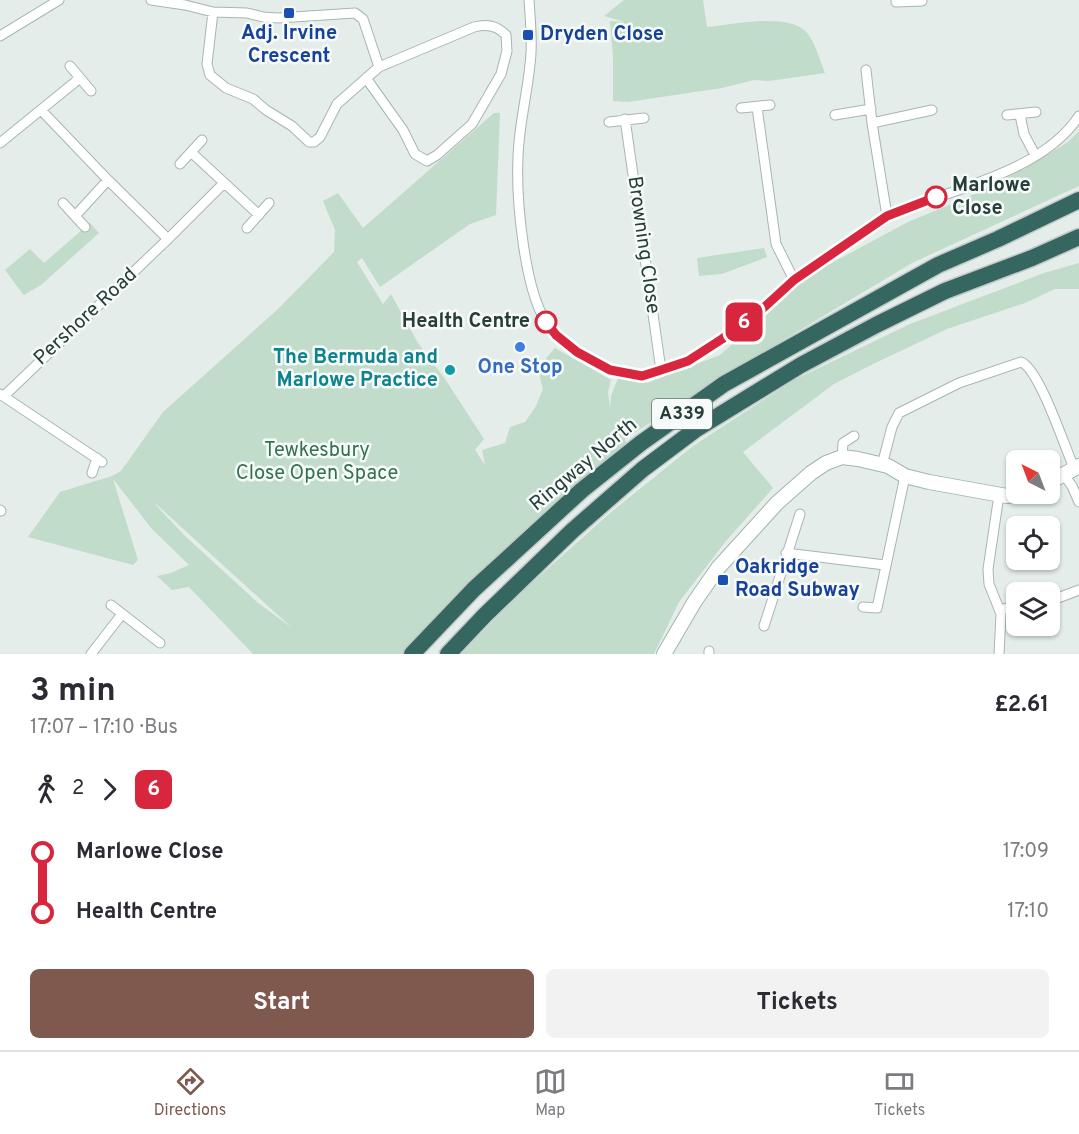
<!DOCTYPE html>
<meta charset="utf-8">
<style>
:root{--surface:#fff;--page:#f2f2f3;--text:#2b2b33;--muted:#7c7c81;--line:#e1e1e2;--accent:#7f594d}
body{margin:0;font-family:Overpass,sans-serif;background:var(--page);color:var(--text);height:100vh;display:flex;flex-direction:column;font-size:22px;white-space:nowrap}
*{box-sizing:border-box;margin:0}
p{font-size:20px;color:var(--muted)}
.icon{flex:none;width:33px;height:33px;fill:none;stroke:currentColor;stroke-width:2;stroke-linecap:round;stroke-linejoin:round}
.map{position:relative;height:654px;overflow:hidden}
.side{display:flex;flex-direction:column;background:var(--surface);flex:1}
.side>*{flex:none}
.badge{padding:0 12px;border-radius:9px;font-size:21px;line-height:39px}
.needle{width:39px;rotate:318deg}
.controls{position:absolute;left:1006px;top:450px;display:grid;gap:12px}
.controls a{display:grid;place-items:center;width:54px;height:54px;border-radius:9px;background:var(--surface);box-shadow:0 2px 4px #0004;font-size:30px}
.map>.badge{position:absolute;translate:-50% -50%;box-shadow:0 0 0 3px #fff}
.legs{display:flex;align-items:center;gap:9px;height:66px;padding:0 30px;font-size:20px}
.legs p{margin-inline-start:auto}
.overview{display:flex;align-items:center;justify-content:space-between;height:102px;padding:0 30px}
h1{font-size:33px;font-weight:700;line-height:45px}
.button{display:flex;gap:12px;margin-top:auto;padding:12px 30px}
.button a{flex:1;height:69px;border-radius:9px;background:var(--accent);color:#fff;font-size:24px;font-weight:700;line-height:69px;text-align:center}
.button a+a{background:var(--page);color:var(--text)}
ul{padding:0 30px;list-style:none}
li{display:flex;align-items:center;gap:21px;height:60px;font-size:22px}
li i{display:grid;place-items:center;width:9px;height:100%;margin:0 8px;background:currentColor}
li i::after{content:'';width:15px;height:15px;margin:-8px;border:4px solid;border-radius:50%;background:var(--surface)}
li p{margin-inline-start:auto}
li:first-child i{background:linear-gradient(#0000 50%,currentColor 0)}
li:last-child i{background:linear-gradient(currentColor 50%,#0000 0)}
.tabs{display:flex;justify-content:space-around;align-items:center;height:84px;border-top:2px solid var(--line);background:var(--surface);font-size:16px;color:var(--muted)}
.tabs a{display:grid;justify-items:center;gap:3px}
.tabs .current{color:var(--accent)}
.map>svg:first-child{display:block}
</style>
<div class="map">
<svg width="1079" height="654" viewBox="0 0 1079 654">
<rect width="100%" height="100%" fill="#e5edea"/>
<path fill="#c1dcca" fill-rule="evenodd" d="M624 0H703L707 27C732 25 791 11 808 34 816 45 820 61 825 73L769 81 754 80 722 88 628 102 613 101V57L610 21 625 22 604 16Z
M494 113H500L496 215 470 224 380 287 362 258 357 262 383 304 391 294 418 343 445 379 484 439 475 450 485 465 482 450 505 443 510 427 525 422 536 406 543 389C536 368 541 364 555 348L611 380 608 392 610 408 611 396 620 373 647 383 720 355 811 274 908 222 968 197 1026 168 1068 142 1079 131V186L912 263 730 372 625 439 627 447 404 654H253L189 587 172 590 157 576 171 573 189 565 152 529 113 479 138 560 133 565 28 537 60 492 112 476 121 471 163 412 278 309 334 252 335 230 323 201 338 193 363 228ZM155 504H156L292 628 257 602 184 535Z
M90 223 99 233 41 285 24 295 25 297 5 270 30 249 44 263Z
M764 248 767 257 722 274 699 276 697 258Z
M1079 263V289H1055L1025 303 947 329 869 366 834 384 743 452 773 488 726 541 679 602 654 654H461L516 597 610 513 693 446 794 380 910 324 1044 273Z"/>
<g fill="none" stroke-linecap="round" stroke-linejoin="round">
<g stroke="#a8b5b1" stroke-width="11">
<path id="street" d="M151 0 185 5 213 12 247 13 263 17 278 18 355 13 363 19 379 67
M529 0C530 17 532 35 531 53 529 88 519 122 518 157 516 198 524 288 546 322 556 339 575 353 593 362 628 380 653 378 688 361 697 356 705 350 712 345 760 314 799 273 846 244 861 235 875 222 891 215 949 189 1042 173 1079 116
M896 0V2L922 1
M213 12 207 64 210 75 226 88 253 99 266 110 292 126 309 142H314L320 137 337 104 379 67 474 27C487 24 496 25 506 35L507 51 501 74 472 124 437 155 427 161 415 154 403 130 366 78
M0 36 59 0
M70 66 91 91
M866 70 872 123 887 216
M757 107 776 244 794 280
M741 108 770 105
M41 110 108 180 168 239
M835 115 871 109
M1007 115 1036 112
M1020 115 1024 134 1035 155
M625 119 661 370
M609 122 644 118
M872 123 932 110
M0 143 80 78
M192 153 259 215
M180 164 202 140
M63 203 85 227
M75 216 108 180
M247 228 269 203
M0 394 102 462
M4 396 168 239 224 183
M842 457 843 443 854 436
M882 465 892 427 899 413 959 383 1021 362C1039 368 1065 448 1074 468
M92 473 97 458
M1064 475 1072 486 1079 502
M0 510 1 511
M786 553 885 565
M1050 601 1079 590
M111 605 160 643
M863 607 877 608 905 476
M1000 610 1017 605
M764 626 800 514
M91 654 122 614
M709 654V651
M999 654 1001 614 989 584 988 569 999 495"/>
</g>
<g stroke="#a2b5af" stroke-width="16">
<path id="secondary" d="M1050 482 1079 466
M664 654 695 601 718 568 777 503 811 473 826 463 842 457 858 459 888 466 905 476 929 482 1007 496 1021 494"/>
</g>
<g stroke="#c2c9c8" stroke-width="19">
<path id="highway" d="M412 654 474 589 582 490 641 443 724 384 938 265 998 239 1079 200
M448 654 485 615 572 531 643 469 695 430 801 365 876 325 945 291 1032 258 1079 237"/>
</g>
<use href="#street" stroke="#fff" stroke-width="9"/>
<use href="#secondary" stroke="#fff" stroke-width="14"/>
<use href="#highway" stroke="#356760" stroke-width="16"/>
</g>
<g fill="none" stroke-linecap="round" stroke-linejoin="round">
<g stroke="#fff" stroke-width="14">
<path id="line-1" d="M546 322 556 335 577 352 610 370 642 376 661 370 688 361 722 339 759 312 794 280 887 216 936 197"/>
</g>
<use href="#line-1" stroke="#d7263d" stroke-width="9"/>
</g>
<g fill="#1a4fb4" stroke="#f6faf8" stroke-width="2">
<rect x="283" y="7" width="12" height="12" rx="3"/>
<rect x="522" y="29" width="12" height="12" rx="3"/>
<rect x="717" y="574" width="12" height="12" rx="3"/>
</g>
<g fill="#fff" stroke="#d7263d" stroke-width="3">
<circle cx="936" cy="197" r="10"/>
<circle cx="546" cy="322" r="10"/>
</g>
<circle fill="#3f7fe0" stroke="#f6faf8" stroke-width="2" cx="520" cy="347" r="6"/>
<circle fill="#0f9aa8" stroke="#f6faf8" stroke-width="2" cx="450" cy="370" r="6"/>
<g text-anchor="middle" dominant-baseline="central" stroke-width="5" stroke-linejoin="round" paint-order="stroke">
<rect fill="#f6faf8" stroke="#647672" stroke-width="1.5" x="652" y="399" width="60" height="30" rx="4.5"/>
<g font-size="18" font-weight="bold" fill="#263d39">
<text x="682" y="414">A339</text>
</g>
<g font-size="20" font-weight="bold" fill="#164399" stroke="#f6faf8" text-anchor="start">
<text x="289" y="34" text-anchor="middle">Adj. Irvine<tspan x="289" dy="23">Crescent</tspan></text>
<text x="540" y="35">Dryden Close</text>
<text x="735" y="568">Oakridge<tspan x="735" dy="23">Road Subway</tspan></text>
</g>
<g font-size="20" font-weight="bold" fill="#263d39" stroke="#f6faf8" text-anchor="start">
<text x="952" y="186">Marlowe<tspan x="952" dy="23">Close</tspan></text>
<text x="530" y="322" text-anchor="end">Health Centre</text>
</g>
<g font-size="20" fill="#263d39" stroke="#f6faf8">
<text transform="translate(643 245) rotate(82)">Browning Close</text>
<text transform="translate(86 317) rotate(-43)">Pershore Road</text>
<text transform="translate(584 465) rotate(-40)">Ringway North</text>
</g>
<g font-size="20" font-weight="bold" fill="#0d838f" stroke="#f6faf8" text-anchor="end">
<text x="438" y="358">The Bermuda and<tspan x="438" dy="23">Marlowe Practice</tspan></text>
</g>
<g font-size="20" font-weight="bold" fill="#366cbe" stroke="#f6faf8">
<text x="520" y="368">One Stop</text>
</g>
<g font-size="20" fill="#34714f" stroke="#f6faf8">
<text x="317" y="451">Tewkesbury<tspan x="317" dy="23">Close Open Space</tspan></text>
</g>
</g>
</svg>
<div class="controls">
<a><svg class="needle" viewBox="-14 -14 28 28"><path d="M0-13l5 13h-10z" fill="#e53935"/><path d="M0 13l5-13h-10z" fill="#7c7c81"/></svg></a>
<a><svg class="icon" aria-label="locate" viewBox="0 0 24 24"><circle cx="12" cy="12" r="6"/><path d="M12 2v4M12 18v4M2 12h4M18 12h4"/></svg></a>
<a><svg class="icon" aria-label="layers" viewBox="0 0 24 24"><path d="M12 4l9 5-9 5-9-5zM3 14l9 5 9-5"/></svg></a>
</div>
<b class="badge" style="left:744px;top:322px;background:#d7263d;color:#fff">6</b>
</div>
<section class="side">
<div class="overview"><div><h1>3 min</h1><p>17:07 – 17:10 · Bus</p></div><b>£2.61</b></div>
<div class="legs"><svg class="icon" aria-label="walk" viewBox="0 0 24 24"><circle cx="13" cy="4" r="2"/><path d="M13 8l-2 6 4 7M11 14l-3 7M7 12l3-4h3l4 4"/></svg>2<svg class="icon" aria-label="forward" viewBox="0 0 24 24"><path d="M9 5l7 7-7 7"/></svg><b class="badge" style="background:#d7263d;color:#fff">6</b></div>
<ul>
<li><i style="color:#d7263d"></i><b>Marlowe Close</b><p>17:09</p></li>
<li><i style="color:#d7263d"></i><b>Health Centre</b><p>17:10</p></li>
</ul>
<div class="button"><a>Start</a><a>Tickets</a></div>
</section>
<nav class="tabs">
<a class="current"><svg class="icon" aria-label="directions" viewBox="0 0 24 24"><path d="M12 3l9 9-9 9-9-9zM9 14v-3h6M13 9l2 2-2 2"/></svg>Directions</a>
<a><svg class="icon" aria-label="map" viewBox="0 0 24 24"><path d="M3 6l6-2 6 2 6-2v14l-6 2-6-2-6 2zM9 4v14M15 6v14"/></svg>Map</a>
<a><svg class="icon" aria-label="tickets" viewBox="0 0 24 24"><path d="M3 7h18v10H3zM15 7v10"/></svg>Tickets</a>
</nav>
